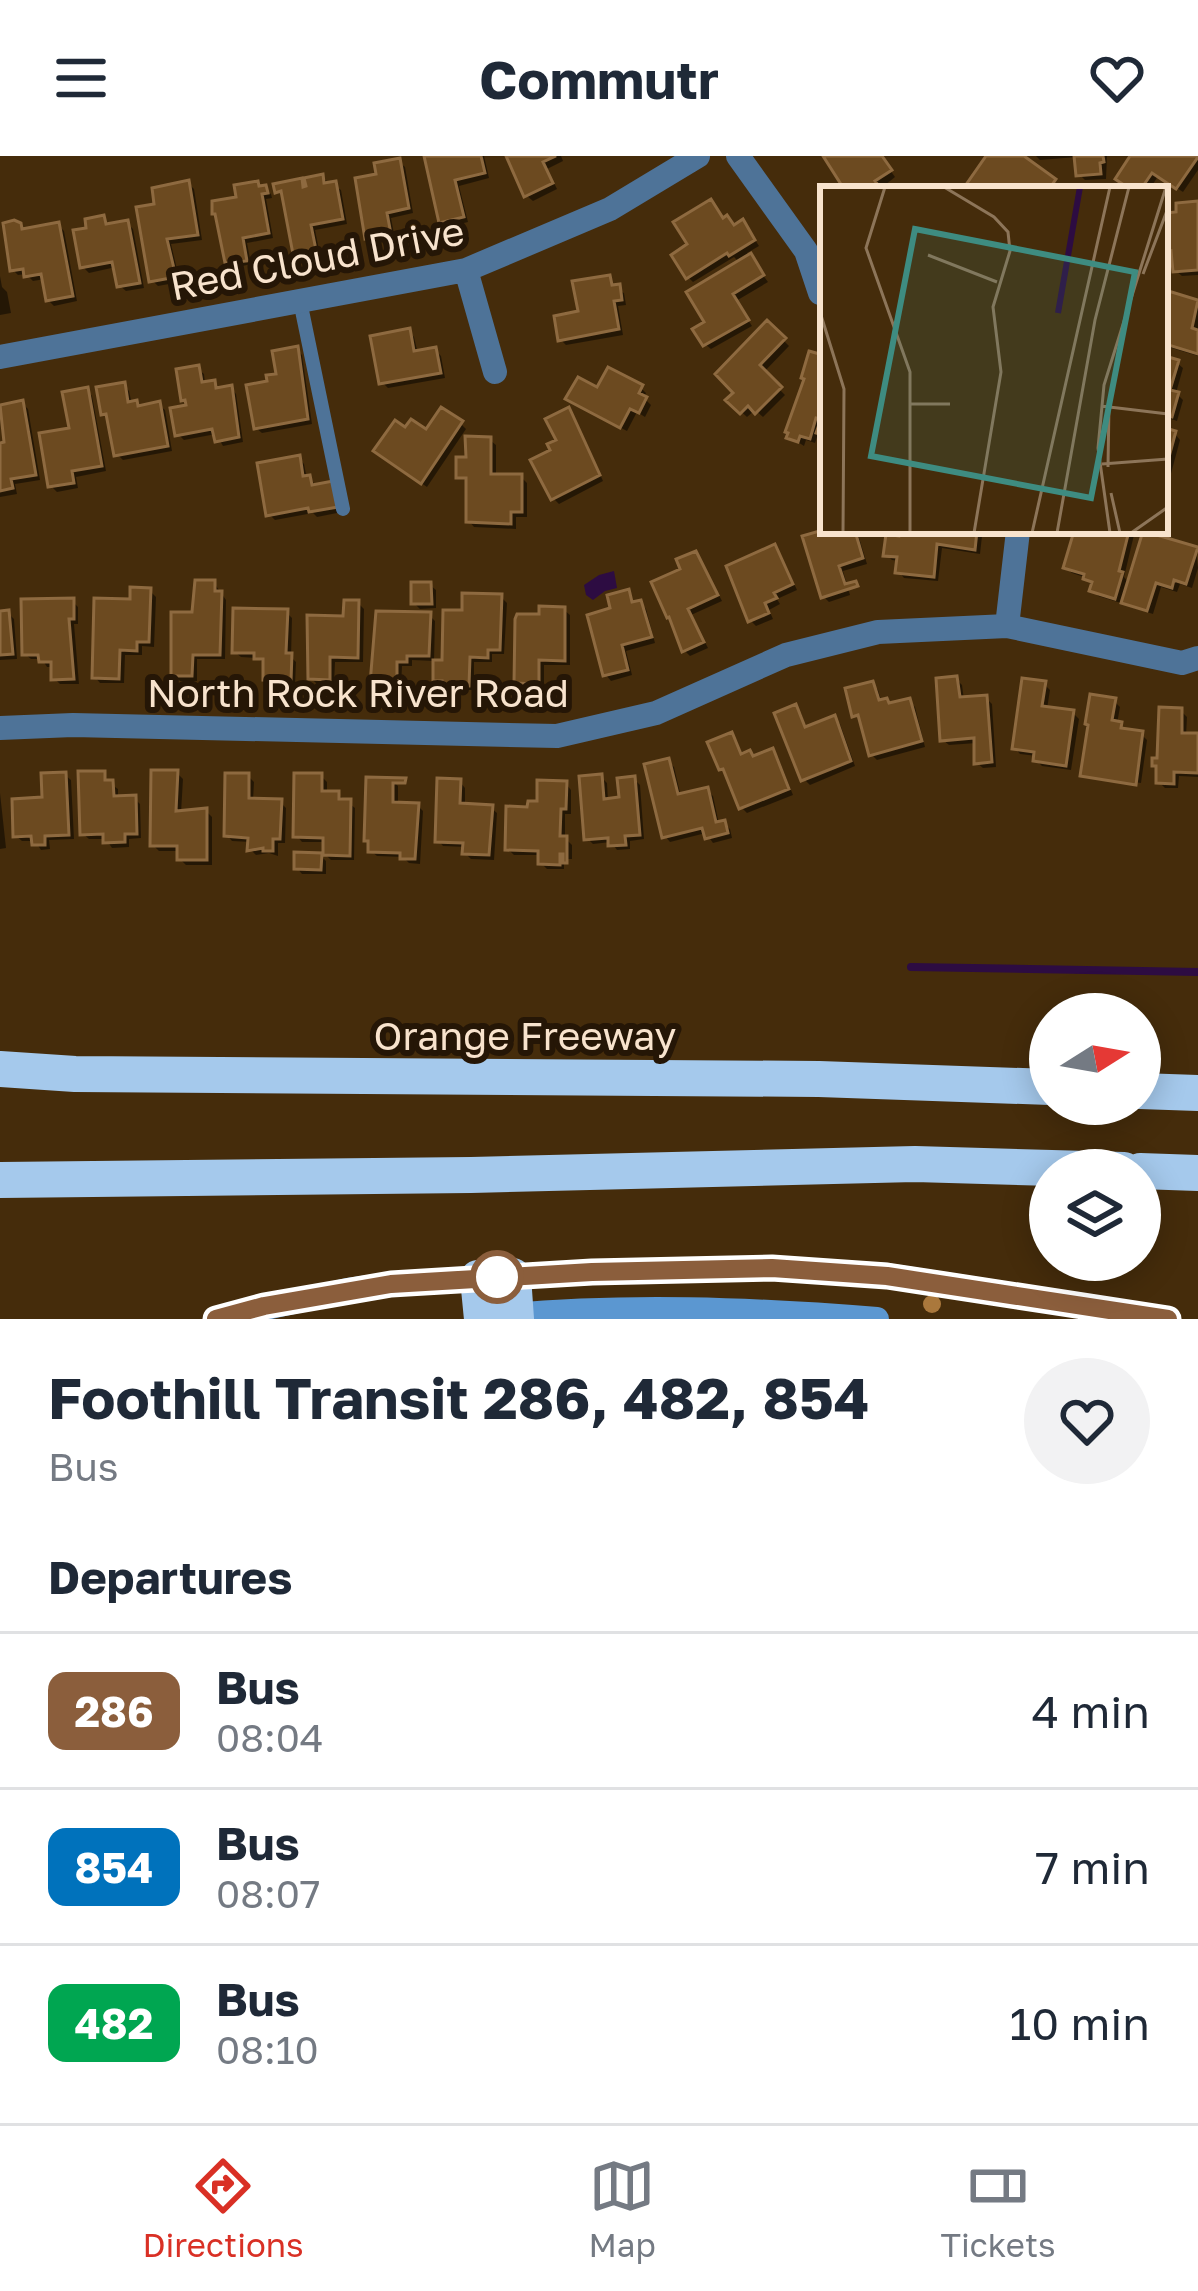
<!DOCTYPE html>
<style>
:root{--surface:#fff;--page:#f2f2f3;--text:#1f2937;--muted:#747a83;--line:#e0e1e3;--accent:#d93025}
body{margin:0;font-family:"Golos Text",sans-serif;background:var(--page);color:var(--text);height:100vh;display:flex;flex-direction:column;font-size:45px;white-space:nowrap}
*{box-sizing:border-box;margin:0}
p{font-size:39px;color:var(--muted)}
.icon{flex:none;width:66px;height:66px;fill:none;stroke:currentColor;stroke-width:2;stroke-linecap:round;stroke-linejoin:round}
.map{position:relative;height:1163px;overflow:hidden}
.sheet{display:flex;flex-direction:column;background:var(--surface);flex:1}
.sheet>*{flex:none}
.badge{padding:0 24px;border-radius:18px;font-size:42px;line-height:78px}
.needle{width:78px;rotate:79deg}
.fabs{position:absolute;left:1029px;top:837px;display:grid;gap:24px}
.fabs a{display:grid;place-items:center;width:132px;height:132px;border-radius:50%;background:var(--surface);box-shadow:0 6px 30px #0003;font-size:60px}
.map>.badge{position:absolute;translate:-50% -50%;box-shadow:0 0 0 6px #fff}
h2{padding:0 48px;font-size:45px;line-height:108px}
.round{display:grid;place-items:center;flex:none;width:126px;height:126px;border-radius:63px;background:var(--page)}
.overview{display:flex;align-items:center;justify-content:space-between;height:204px;padding:0 48px}
h1{font-size:57px;font-weight:700;line-height:90px}
ul{padding:0;list-style:none}
li{display:flex;align-items:center;gap:36px;height:156px;padding:0 48px;border-top:3px solid var(--line)}
li div{flex:1}
li b{display:block;font-size:45px}
li em{font-style:normal}
li .badge{min-width:132px;font-weight:700;text-align:center}
header{display:flex;justify-content:space-between;align-items:center;height:156px;padding:0 48px;background:var(--surface);font-size:54px;font-weight:700}
.tab-bar{display:flex;justify-content:space-around;align-items:center;height:168px;border-top:3px solid var(--line);background:var(--surface);font-size:33px;color:var(--muted)}
.tab-bar a{display:grid;justify-items:center;gap:6px}
.tab-bar .selected{color:var(--accent)}
.map>svg:first-child{display:block}
</style>
<header><svg class="icon" aria-label="menu" viewBox="0 0 24 24"><path d="M4 6h16M4 12h16M4 18h16"/></svg>Commutr<svg class="icon" aria-label="heart" viewBox="0 0 24 24"><path d="M12 20l-8-8c-3-5 5-10 8-4 3-6 11-1 8 4z"/></svg></header>
<div class="map">
<svg width="1198" height="1163" viewBox="0 0 1198 1163">
<rect width="100%" height="100%" fill="#452c0b"/>
<path fill="#2d0c42" d="M614 415 617 432 605 435 593 444 586 439 584 429 599 419Z"/>
<path fill="#0007" d="M427 0H484L489 22 459 30 468 66 447 71 442 66Z
M509 0H561L563 5 547 13 557 33 533 45 527 40Z
M826 0H880L895 21 880 33H847Z
M1036 0H1107L1106 23 1085 24 1079 18 1077 1 1040 4Z
M1134 0H1198V14L1183 36 1158 20 1150 33H1131Z
M399 6 405 11 413 57 391 62 395 83 373 88 368 82 380 20Z
M322 22 341 34 347 68 315 74 320 99 301 103 296 97 285 42 278 35 301 25 310 35Z
M188 27 194 33 202 84 171 88 180 126 158 130 152 124 158 51Z
M257 28 271 38 272 42 266 43 273 82 247 87 251 108 234 112 228 106 239 43Z
M1198 48V119L1182 120 1176 115 1174 99 1169 90H1165V60Z
M103 63 109 69 127 67 133 73 144 132 126 135 120 130 116 111 89 117 83 111 90 74Z
M724 64 735 72 748 73 759 90 747 97 768 126 736 145 752 170 711 193 705 188 708 167 740 107 734 101 693 126 688 121Z
M19 69 25 75 58 69 64 75 77 145 54 150 48 144 45 123 33 125 26 118 18 119 12 113Z
M0 120 2 131 7 136 11 157 0 159Z
M609 122 615 132 624 137 626 149 618 150 623 179 566 189 561 184Z
M1165 138 1198 147V200L1165 190Z
M767 168 789 190 763 217 785 239 763 261 755 254 747 261 735 250Z
M409 176 414 181 418 198 435 194 441 200 445 222 388 232 382 226Z
M297 194 302 199 312 268 262 277 256 272 270 228Z
M823 203V280L819 275 815 287 806 284 804 290 790 281Z
M1165 203 1177 207 1183 212 1176 237 1183 244 1177 265 1165 261Z
M198 213 204 218 205 228 214 227 221 234 231 232 236 238 243 286 223 290 216 278 184 284 178 278 192 251 184 243Z
M124 229 129 235 132 249 136 248 140 252 159 249 165 254 172 295 123 304 117 298 111 264 103 257Z
M641 232 646 237 644 242 651 249 645 261 637 256 627 275 575 248 569 243 598 235Z
M87 234 92 240 106 315 76 321 78 332 57 336 51 330Z
M22 247 28 253 40 324 15 328 17 338 0 341V290L8 289Z
M568 255 574 260 603 325 559 348 553 342 554 295 560 285Z
M461 268 466 273 427 331 383 301 406 275 427 277Z
M1165 275 1175 278 1180 284 1169 325 1165 324Z
M490 284 496 289V321H521L527 327V361H516V373L474 371 469 365V326L459 320 470 304Z
M299 302 304 308 307 323 309 322 342 356 317 361 313 357 275 364 269 358Z
M829 375H857L867 408 843 415 850 439 829 446 823 440Z
M903 375H977L982 380 980 398 942 392 938 425 904 422 899 416 900 405 892 404 887 399 902 383Z
M1077 375 1105 382 1107 375H1131L1134 379 1124 421 1130 428 1196 394 1198 412 1192 432 1180 428 1177 436 1161 431 1153 458 1131 451 1122 443 1121 447 1098 440 1087 422 1072 417 1066 412Z
M774 391 780 397 797 434 777 443 780 448 769 454 773 463 756 470 751 465Z
M695 398 701 404 722 445 691 459 708 492 690 500 685 495 684 415Z
M214 427 226 444 225 503H197V525H180L174 519 195 459Z
M430 429 436 434V452L420 453 414 447Z
M150 435 156 441 154 491 142 490V499H125L124 527H100L95 521 132 446Z
M628 436 635 449 641 447 646 453 655 487 626 495 632 519 611 525 606 519 614 454Z
M501 441 507 447 504 498H492V506H474V534H451L442 529 436 523 465 457Z
M72 445 78 451V468H74L79 528H60L54 522V511H47L42 503H31L25 498Z
M358 447 364 453 363 506H335L334 528H317L311 522Z
M564 454 570 459V509H544V532H523L518 526Z
M286 456 292 462 291 501 296 506 295 529 272 528 266 522V508L257 502 241 501 235 496Z
M8 457 14 463 17 503 0 504V458Z
M429 459 435 465 434 505 412 504V510H402L401 533 379 532 373 527Z
M956 523 962 529 964 544 986 542 992 548 996 611 983 612 977 607V587L949 589 943 584Z
M873 528 878 534 882 547 891 550 909 545 915 551 925 591 877 604 871 598 861 565 855 559Z
M1044 528 1050 534 1047 553 1073 557 1079 563 1071 614 1042 610 1036 604 1037 600 1020 598 1015 592Z
M1114 545 1120 551 1117 568 1128 576 1141 578 1147 584 1141 627 1083 619Z
M795 551 801 557 807 574 835 563 840 568 855 610 810 629 804 623Z
M1181 555 1187 561 1186 580H1198V621L1179 620 1178 632H1165L1159 626 1160 605Z
M732 579 737 585 743 600 754 602 772 595 778 601 793 639 747 657 741 651 729 620 722 613Z
M668 605 674 611 681 641 707 634 713 640 719 668 724 667 730 673 732 682 713 687 706 677 670 686 665 680Z
M177 617 183 623 181 657 206 655 212 661V709H186L180 703V695H159L153 689Z
M103 618 109 627 118 633V643L134 642 140 648 141 682 129 683V691L112 692 106 683H89L83 678Z
M65 619 71 624 74 683 49 684 50 693 41 694 35 685H22L16 680Z
M248 620 254 626 253 645 280 646 286 652 285 687H278V700L269 697 256 699 250 693 251 686 232 685 227 679Z
M321 620 327 626V638H337L355 652 354 704H331L326 699V718H302L297 712 321 700 326 705V686H302L297 680Z
M601 621 607 627 608 645 622 644 634 623 640 629 644 683 630 685V693L617 694 611 686 593 688 587 682Z
M392 624 398 630V649L418 650 423 655 420 708 409 707 403 701 377 700 371 695Z
M460 626 465 632V651L491 652 497 657 494 704 471 703 465 697 466 691 443 690 438 684Z
M566 628 571 634V658H565V682L572 689V703H564V713H547L541 707V699H514L508 693 530 654Z
M0 637 6 692 0 693Z"/>
<g fill="none" stroke-linecap="round" stroke-linejoin="round">
<path stroke="#2d0c42" stroke-width="8" d="M911 811 1198 816"/>
</g>
<path fill="#6c4a20" stroke="#8e6a40" stroke-width="3" d="M424 0H481L485 17 455 24 464 61 439 67Z
M506 0H556L543 6 553 27 524 41Z
M823 0H882L892 14 875 25 881 33H844Z
M986 0H1024L1056 23 1049 33H963Z
M1074 0H1103L1104 6 1100 7 1101 18 1076 20Z
M1130 0H1198V1L1176 33 1152 17 1141 33H1130L1115 23Z
M400 2 409 52 387 57 391 78 365 83 355 22 376 18 374 7Z
M323 18 324 27 336 25 343 63 311 69 316 94 293 98 281 35 275 37 273 28 302 22 303 31 306 30 304 22Z
M189 24 198 79 167 83 176 121 149 126 136 51 154 48 152 32Z
M258 25 259 30 266 29 268 37 262 38 269 77 243 82 247 105 225 107 215 58H212V45L236 41 234 29Z
M711 43 723 62 727 59 734 69 743 63 755 84 729 100 727 97 686 123 671 99 687 88 673 66Z
M1198 45V114L1173 116 1171 95 1167 96 1165 85V57L1176 56V47Z
M104 59 106 68 128 64 140 127 117 131 112 106 80 112 73 74 86 72 85 63Z
M14 64 21 67 22 73 59 66 73 140 46 145 41 118 24 121 23 113 10 115 3 67Z
M751 97 764 119 733 138 749 164 703 190 692 173 704 166 686 136Z
M610 119 612 129 620 128 622 144 614 145 619 173 558 185 554 160 578 155 572 125Z
M1165 134 1198 144 1192 172 1198 174V198L1165 188Z
M767 164 786 182 760 209 782 231 755 258 748 250 740 258 725 244 733 237 715 218Z
M410 172 414 195 436 191 441 217 379 228 370 180Z
M298 190 308 263 254 273 246 229 267 225 266 219 276 218 272 195Z
M809 195 823 199V279L816 277 821 263 816 262 810 283 800 280 798 286 786 282 788 277 785 276 804 223 801 222Z
M1165 200 1179 204 1170 234 1179 236 1172 261 1165 259Z
M199 209 202 226 215 224 216 232 232 229 239 281 215 286 212 273 175 280 170 252 186 249 185 244 181 245 176 213Z
M608 211 643 229 639 237 647 241 639 257 630 253 620 272 565 243 578 221 597 231Z
M125 226 128 246 137 244 138 250 160 245 168 290 114 300 106 258 101 259 96 231Z
M88 231 102 310 72 315 74 327 48 331 39 277 69 272 62 236Z
M23 244 36 319 11 323 13 332 0 335V287L4 286 0 249Z
M441 251 463 265 421 328 373 295 395 264 405 271 411 263 426 273Z
M569 251 600 319 551 344 530 304 550 294 547 288 556 284 545 263Z
M1165 272 1176 275 1165 316Z
M465 280 491 281V318H522V356H511V368L466 366V322H456V301H466Z
M300 299 303 320 310 319 312 329 333 325 338 351 309 356 308 352 266 360 257 307Z
M823 374 855 375 863 402 839 410 845 428 856 425 858 430 821 442 802 380Z
M900 375H977L975 394 937 388 934 421 895 417 897 401 883 400 886 378 899 380Z
M1074 375 1102 378 1104 375H1129L1119 415 1123 416 1115 443 1089 435 1092 426 1083 423 1084 418 1063 412Z
M1143 375 1198 391 1186 428 1174 424 1172 432 1156 427 1147 455 1121 447Z
M775 388 793 428 774 437 777 442 765 447 769 457 748 466 726 410Z
M696 395 718 439 688 453 704 486 682 496 669 461 667 462 651 426 680 413 676 403Z
M195 424H215V435H222L220 499H193L192 520H171V456H192Z
M411 426H431L432 448H411Z
M130 431 151 432 149 486H137V495L120 494 119 523 92 522 94 442 130 443Z
M629 433 632 446 641 444 652 481 622 489 628 514 603 520 587 459 610 452 607 439Z
M462 437 502 438 500 494H488V502L470 501 469 530 442 529V525H433V504H442L443 454H462Z
M74 442V463H69L74 523 51 524V506H39L38 499H22L21 443Z
M344 444H359L358 502 330 501V524L308 523 307 459 343 460Z
M539 450 565 451V505L539 504V528L514 527 515 463 517 458H539Z
M233 452 288 453 286 497H292L291 525 263 524V503H254V497H232Z
M9 454 13 498 0 499V455Z
M376 455 431 456 429 500H407V506H397V529L370 528Z
M957 520 960 541 987 539 992 606 974 608V582L940 585 936 522Z
M1022 522 1046 525 1042 550 1074 554 1066 610 1033 605 1034 596 1012 593Z
M873 525 879 544 887 542 889 547 910 542 922 585 869 600 858 559 852 561 845 532Z
M1090 538 1116 542 1112 564 1122 566 1121 572 1143 575 1136 629 1080 620 1088 569 1085 568Z
M796 548 805 571 835 559 851 605 801 625 774 557Z
M1159 551 1182 552V577H1198V617L1174 616V628L1156 627V610H1152V602H1157Z
M732 576 741 598 750 594 753 600 773 592 789 633 739 653 723 613 719 614 707 586Z
M669 602 678 638 708 631 716 666 725 664 728 677 705 683 702 672 662 682 644 608Z
M151 614H178L176 655 207 652V704H177V690H150Z
M78 615H105V624H113L114 640 136 639 137 678H125V686L103 687V678L80 679Z
M66 616 69 679 45 680V689H32L31 680 13 681 12 643 42 641 41 617Z
M225 617H249V642L282 643 280 683H273V695H263V692L247 695 248 682 224 680Z
M294 617H322V635H339V643H351L350 700 323 699V682L293 681Z
M602 618 604 643 619 641 617 622 635 620 640 679 625 680 626 689 608 690V682L584 684 579 620Z
M366 621 406 622 405 627H393V646L419 647 415 703H400V697L368 696V685H364Z
M437 622 461 623 460 647 493 649 489 699 462 698 463 687 435 686Z
M537 624 567 625 566 653H561L560 680H567V707H563V698H560V709L538 708V695L505 694 506 650 527 651 528 645H537Z
M294 696 322 697 321 714 294 713Z"/>
<g fill="none" stroke-linecap="round" stroke-linejoin="round">
<path stroke="#4e7398" stroke-width="14" d="M300 145 343 353"/>
<path stroke="#4e7398" stroke-width="24" d="M738 0 806 95 820 137
M466 114 495 216
M0 201 466 114 610 53 698 0
M1007 470 1018 375
M0 572 73 569 557 580 656 557 786 499 878 476 1007 470 1182 507 1198 502"/>
<path stroke="#5b97d1" stroke-width="24" d="M501 1160C626 1148 752 1153 877 1163
M216 1163 348 1134 391 1128 592 1116 772 1112 887 1119 1169 1163"/>
<path stroke="#a5c9ec" stroke-width="36" d="M0 913 75 918 819 923 1050 931
M1140 935 1198 937
M1140 1015 1198 1017
M0 1024 471 1019 915 1008 1124 1014
M513 1120 516 1163
M478 1122 482 1163"/>
</g>
<circle fill="#aa783c" cx="932" cy="1148" r="9"/>
<g fill="none" stroke-linecap="round" stroke-linejoin="round">
<g stroke="#fff" stroke-width="27">
<path id="line" d="M216 1163 264 1150 391 1128 592 1116 772 1112 887 1120 1168 1163"/>
</g>
<use href="#line" stroke="#8b5e3c" stroke-width="18"/>
</g>
<circle fill="#fff" stroke="#8b5e3c" stroke-width="6" cx="497" cy="1121" r="24"/>
<g text-anchor="middle" dominant-baseline="central" stroke-width="12" stroke-linejoin="round" paint-order="stroke">
<g font-size="39" fill="#f8e3cd" stroke="#251606">
<text transform="translate(317 102) rotate(-11)">Red Cloud Drive</text>
<text x="358" y="536">North Rock River Road</text>
<text x="525" y="879">Orange Freeway</text>
</g>
</g>
<g transform="translate(820 30)">
<rect width="348" height="348" fill="#452c0b"/>
<path fill="none" stroke="#2d0c42" stroke-width="6" d="M238 127 260 1"/>
<path fill="none" stroke="#8d7559" stroke-width="3" d="M65 1 46 62 90 186V347M124 1 174 31 188 46 190 65 173 121 181 186 154 347M108 69 177 96M323 88 348 22M0 126 24 203 23 347M89 218H130M281 220 348 228M282 278 348 273M288 281 289 218M291 307 300 347M212 347 290 1M237 347 275 134 309 1M290 347 278 262 284 199 346 1M311 347 348 321"/>
<path fill="#3e8c81" fill-opacity="0.15" stroke="#3e8c81" stroke-width="6" d="M95 43 315 86 271 312 51 270Z"/>
<rect width="348" height="348" fill="none" stroke="#f8e3cd" stroke-width="6"/>
</g>
</svg>
<div class="fabs">
<a><svg class="needle" viewBox="-14 -14 28 28"><path d="M0-13l5 13h-10z" fill="#e53935"/><path d="M0 13l5-13h-10z" fill="#747a83"/></svg></a>
<a><svg class="icon" aria-label="layers" viewBox="0 0 24 24"><path d="M12 4l9 5-9 5-9-5zM3 14l9 5 9-5"/></svg></a>
</div>
</div>
<section class="sheet">
<div class="overview"><div><h1>Foothill Transit 286, 482, 854</h1><p>Bus</p></div><a class="round"><svg class="icon" aria-label="heart" viewBox="0 0 24 24"><path d="M12 20l-8-8c-3-5 5-10 8-4 3-6 11-1 8 4z"/></svg></a></div>
<h2>Departures</h2>
<ul>
<li><span class="badge" style="background:#8b5e3c;color:#fff">286</span><div><b>Bus</b><p>08:04</p></div><em>4 min</em></li>
<li><span class="badge" style="background:#0072bc;color:#fff">854</span><div><b>Bus</b><p>08:07</p></div><em>7 min</em></li>
<li><span class="badge" style="background:#00a651;color:#fff">482</span><div><b>Bus</b><p>08:10</p></div><em>10 min</em></li>
</ul>
</section>
<nav class="tab-bar">
<a class="selected"><svg class="icon" aria-label="directions" viewBox="0 0 24 24"><path d="M12 3l9 9-9 9-9-9zM9 14v-3h6M13 9l2 2-2 2"/></svg>Directions</a>
<a><svg class="icon" aria-label="map" viewBox="0 0 24 24"><path d="M3 6l6-2 6 2 6-2v14l-6 2-6-2-6 2zM9 4v14M15 6v14"/></svg>Map</a>
<a><svg class="icon" aria-label="tickets" viewBox="0 0 24 24"><path d="M3 7h18v10H3zM15 7v10"/></svg>Tickets</a>
</nav>
